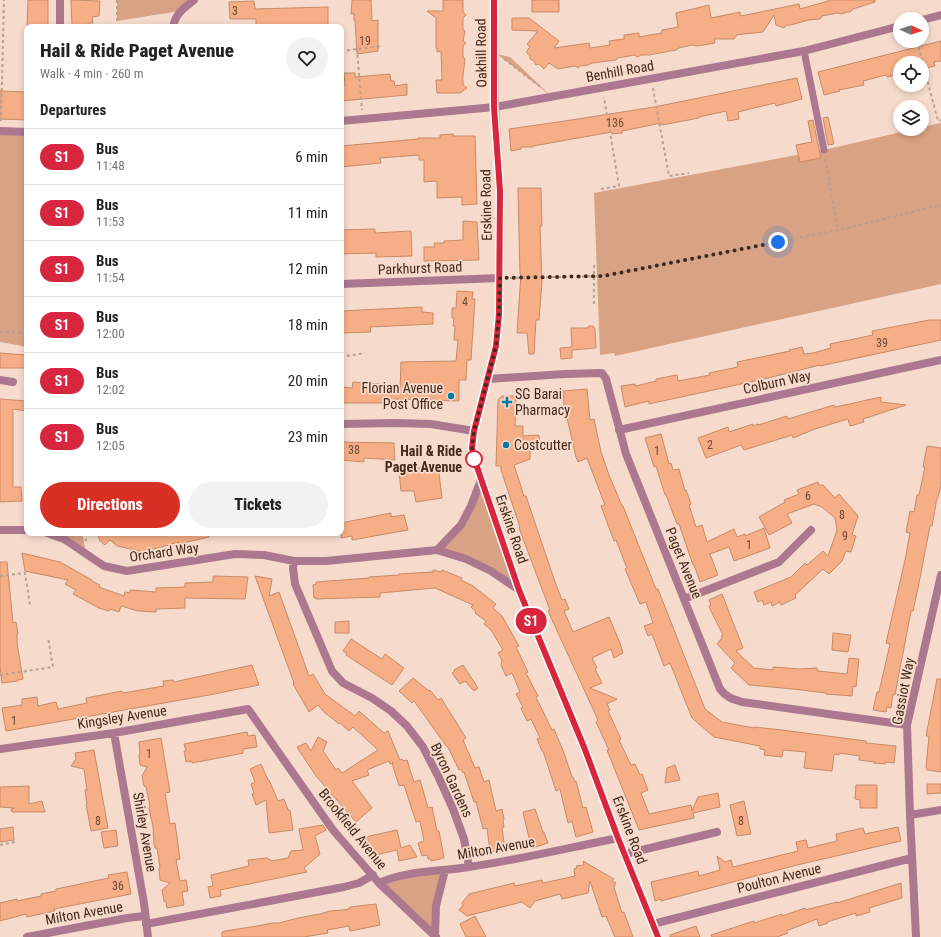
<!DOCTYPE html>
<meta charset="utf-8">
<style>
:root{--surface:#fff;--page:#f2f2f2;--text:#222;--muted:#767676;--line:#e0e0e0;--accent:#d93025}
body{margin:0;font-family:"Roboto Condensed",sans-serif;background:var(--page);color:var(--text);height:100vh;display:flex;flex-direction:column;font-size:15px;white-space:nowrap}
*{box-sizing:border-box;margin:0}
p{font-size:13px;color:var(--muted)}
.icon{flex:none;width:22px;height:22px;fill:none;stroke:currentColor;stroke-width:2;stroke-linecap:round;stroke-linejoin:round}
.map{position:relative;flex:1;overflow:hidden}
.sheet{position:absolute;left:24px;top:24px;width:320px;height:512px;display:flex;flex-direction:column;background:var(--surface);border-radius:8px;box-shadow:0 2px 6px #0003}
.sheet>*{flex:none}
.badge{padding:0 8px;border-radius:13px;font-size:14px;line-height:26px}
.needle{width:26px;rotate:94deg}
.controls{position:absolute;left:893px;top:12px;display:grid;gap:8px}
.controls a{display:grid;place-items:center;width:36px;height:36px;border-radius:50%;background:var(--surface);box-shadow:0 2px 6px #0003;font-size:20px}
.you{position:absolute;width:20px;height:20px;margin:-10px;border:3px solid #fff;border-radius:50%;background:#1a73e8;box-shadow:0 0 0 6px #1a73e833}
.map>.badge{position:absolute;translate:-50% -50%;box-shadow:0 0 0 2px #fff}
h2{padding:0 16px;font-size:15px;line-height:36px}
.round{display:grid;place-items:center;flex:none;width:42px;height:42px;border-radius:21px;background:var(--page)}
.headline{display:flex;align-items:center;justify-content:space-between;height:68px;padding:0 16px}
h1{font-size:19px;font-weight:800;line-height:30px}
.primary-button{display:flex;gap:8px;margin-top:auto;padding:8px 16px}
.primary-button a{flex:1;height:46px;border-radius:24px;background:var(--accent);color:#fff;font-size:16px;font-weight:800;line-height:46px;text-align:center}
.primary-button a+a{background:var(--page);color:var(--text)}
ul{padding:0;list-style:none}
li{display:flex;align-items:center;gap:12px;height:56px;padding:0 16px;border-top:1px solid var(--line)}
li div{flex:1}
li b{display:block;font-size:15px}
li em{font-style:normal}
li .badge{min-width:44px;font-weight:700;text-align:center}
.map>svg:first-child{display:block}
</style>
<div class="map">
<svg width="941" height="937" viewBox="0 0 941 937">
<rect width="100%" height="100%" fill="#f6dbcc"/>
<path fill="#d8a284" d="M117,0H194L180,11L117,21Z
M497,54L510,57L550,95Z
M941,123V284L615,356L614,353L600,355L594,193L824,150L914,129H922V127Z
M0,131L27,132V347L0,342Z
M481,487L514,585L442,549Z
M55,533H82L86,552Z
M443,872L432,930L383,884L393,880Z"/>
<path fill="#f6ae86" stroke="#c88a66" d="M28,0H48V27H27Z
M71,0L100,1L99,16L92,17L93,23H88V27H72Z
M352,0H371L372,21L378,20V51L357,54L355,20H354V14H351Z
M443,0H463V12L466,15L463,18V30L465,31L463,41L466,43L463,46V57L465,59L463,75V85L467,88L460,93H437L436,80H442L441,51L437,52V48H436V18L427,11H443Z
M532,0H559V12H532Z
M828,0H875V2L853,9L850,12H847L842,14L837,13L822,16L820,19L808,20L791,25H787L784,28L776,25L774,15L763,32L744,34L737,35L734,39H714L715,43L698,46L692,45L679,48L676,50L649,55H641L638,57L634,55L618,58L616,60L592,63L588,65L580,66L578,68L575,66L558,69L549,63L544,69L539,64L536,65L534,61L530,59V56L526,52L530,47L527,44L538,31L512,30V18H529L559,41L554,48L589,43L590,48L610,45L609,41L624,39V35L639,33V37L662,33V30L678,27L676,13L709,5L711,18L740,12L741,16L799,4L800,9L828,1Z
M254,1L255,9L328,7V25H314V27H256V19H230L229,2Z
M941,41V61L934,62L935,66L926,68L924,63H900V74L887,77L886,75L863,81L864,85L839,90L840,91L824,95L818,72Z
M344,73H355V77L390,74L391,81H394L395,86L407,84V95L341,101V86H345Z
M797,78L802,99L776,106L775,103L738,112L739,119L728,121L726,111L699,117V118L662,125L661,123L622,131V133L612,134V132L533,146V147H521V149L511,151L509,129L565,121L654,107Z
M0,91L27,92V120L0,119Z
M828,117L834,144L828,145L823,118Z
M813,120L821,158L800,162L796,145L812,142L808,121Z
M453,134V136H475L477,204L462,205V197L437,198V181L424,182V160H419V155L380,158L381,163L341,167V146L418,139V138H440V135Z
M518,188H541L542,226H540L542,282L539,320H536L534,354H529L527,333H517L521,274H520Z
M463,221L477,222L479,260L424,261V247H435L434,243H444V241L463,240Z
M375,229V233L411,231L412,256L376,257V253L341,254V230Z
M457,291L473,292L472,299H475L471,360H467L466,380H459V401L395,399L394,403H341V387L352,388L353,382L381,384V388L400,389L401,362L456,361L458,340H454L455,326H453L454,318H452V308H456Z
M422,307V312L433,313V324L370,327L371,332L341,333V311Z
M929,320H941V340L820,366V365L764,379L649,404V401L625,407L621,386L635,384L636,386L656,381V379L677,375L678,381L710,375L709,373L738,367L737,362L790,351L789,350L802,347L804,354L813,353L831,348L830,344L873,335L872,331Z
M589,326H593L595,329L596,348L572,350V358L561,359L560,348L572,347L571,328H587Z
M0,353L27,355V368H0Z
M587,389L590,420L594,419L601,452L609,475L622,506H623L656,589H658L705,709L722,722L754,728V727L782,730L866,741V743L896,746L894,763L885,762V764L874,763L875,762L859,760L860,756L839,753V755L834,754L832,771L804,768L806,752L783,750L782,757L764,755L765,750L760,749V746L714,737L692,718L670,663L664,666L652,634L648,636L644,626L653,623L646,602L640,604L625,569L627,568L616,540L614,541L601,506L605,505L587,458L578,462L576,457L567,418L565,419L563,391Z
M502,396H516L515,426H523V436L539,435L540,447L530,448V459L514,465L524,496H526L555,582L562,600L565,599L569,609L564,611L573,632L609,617L620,643L623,653L614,658L611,649L592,658L597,668L595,669L602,683L590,688L617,699L607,704L610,710L608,711L621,739L619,740L631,765L635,764L640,775L642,774L648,790L641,793L649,814L691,805L692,811L698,797L718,793L720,807L693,813L694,818L639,830L607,750H609L596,722L598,720L548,611L550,610L519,528L520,527L501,470V466H496L498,400Z
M881,397V402L906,405L863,419L864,422L850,426L848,419L815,429L793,438L792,435L744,450L741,445L706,458L698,438L728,427L729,432L753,424V426L758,424V425L787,416L788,419L834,405L835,407L840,406Z
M0,399L26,401V411L13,409V487H21L22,501L0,502Z
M661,434L669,464L671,463L673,470L679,469L685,491L686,490L691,504L689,505L696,527L702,525L707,542L734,529L737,537L745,534V536L764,528L770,548L734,561L729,547L710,554L718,575L700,582L694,565H693L679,524H677L666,495H665L656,466L654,467L645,438Z
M341,442L394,443L395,460L364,458V462L341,460Z
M927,446L941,448V485L938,498H937L932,526H930L919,583L913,611H911L895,695L893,694L891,708L887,707L886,712L873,710L877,692H879L890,644L886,643L905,560L910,533L906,532L910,511L914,512L917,495H919L925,467H923Z
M438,465L442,498L416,502L414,491H401L399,471Z
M818,482L819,485H823L835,498L839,494L858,516L852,535L856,536L851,552L846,551L842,561L829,574L823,569L795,595L796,598L781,605L780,602L772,606L771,602L764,605L762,600L758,602L754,592L791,577L805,563L807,565L823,551L828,556L837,530L835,518L822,507L814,504L787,514L792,523L769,535L759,517L785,502L784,500L799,494L797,490Z
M391,513V517L404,515L408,530L352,540V536L341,538V523Z
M97,533H209V537L179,544V542L143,552L117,546L110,540L105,545L100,541Z
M22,553L60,562L92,580V581L100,585L99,587L124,596L125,592L130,593V590L156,592V588L185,587V583L213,582V576L248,577L245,599L185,598V608L156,609V612L138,611L121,606L119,612L110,609L109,611L99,608L73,594L76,590L65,584L68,580L25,571Z
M0,562H7L13,623L16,622L18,634H17V643L23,679L18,680V681L2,683L0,667Z
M433,570L441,572L442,570L462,578L461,580L473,586L496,604L493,608L502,616L519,646L516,647L528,672L526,673L538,696L536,697L552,730L554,729L564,753L572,777H573L575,782L576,781L583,808L586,807L593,832L576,837L572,821L568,823L560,789L556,791L543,751H542L537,739L540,738L531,719L527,721L521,708L523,707L516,694L520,692L512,673L506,676L501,665L502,660L498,653L503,650L491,630L484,624L486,621L475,613L476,612L471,607L473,605L435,588L380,593V597L316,599V598H314L313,585L316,584V582L369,578V577L399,575V574L433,572Z
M255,576L272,579L269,596L279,592L309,676L313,674L325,694L355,716L359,711L384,733L388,731L400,760L402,759L403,761L407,760L414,782L420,780L428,808L432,807L437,831H439L444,858L431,861V859H428L427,855L422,856L418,843L424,841L420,821L416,822L404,785L399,786L392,763H394L390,764L389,761L367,770L369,775L352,781L372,808L356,822L316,776L297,747L306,743L311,751L318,737L327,742L323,751L336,770L338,768L342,773L378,750L353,727L349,731L340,723L339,724L324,712L318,705L309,712L293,684L294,683Z
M722,594L743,648L736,651L754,668L773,670V667L799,669L817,668L818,671L847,674L849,658L859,659L856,687L853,686L852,696L826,694V693L793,689L749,685L731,668L735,663L717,644L722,638L721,636L723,635L711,611L709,606L711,605L709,600Z
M349,621V633H335V622Z
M833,633L851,635L848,652L832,650Z
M351,639L382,659L385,654L404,668L392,685L346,655L347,653L343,651Z
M252,665L259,685L209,695L6,731L2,708L22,705V699L37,697L38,706L56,702L58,709L87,703L86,698L122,691L123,693L164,686L163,681L173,680L174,682Z
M463,665L478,688L474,691L465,681L460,684L452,673L455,671L454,670Z
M413,678L429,691L430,690L438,700L441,698L466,738L463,740L475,768L479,767L484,782L489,780L496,811L502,809L504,819L503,821L504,827L502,828L505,850L490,852L487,828L483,829L476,802H474L464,772L463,773L461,769L459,770L448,747H447L414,701L412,703L399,691Z
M937,679H941V772L927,770L926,767L929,736H926Z
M247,732L248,736L255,735L257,747L243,749V753L224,757L192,763V761L186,762L184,751H186L184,744Z
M161,738L170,792L165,793L170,824L175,823L180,859L176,860L180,881L186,880L188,891L182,892L184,905L167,908L166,902L164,901L162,890L170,883L160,880L159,869L160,867L157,848H155L154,844L153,827L149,808L150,806L146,787L144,786L142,776L147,767L140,765L139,755L140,753L139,742Z
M94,750L108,828L91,831L86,804H87L85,790H87L84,769L71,766L76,759L75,753Z
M261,764L268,780H269L278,801L284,799L288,810H290L293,830L269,833L266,800L256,805L252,794L254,793L251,784L255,782L250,769Z
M675,765L680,780L665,783L667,768Z
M927,784H941V793L927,794Z
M856,785H877V808H860V800L855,799Z
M29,786V804L42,801L45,812H12L11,809L15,808L0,807V787Z
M744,801L751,834L737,836L730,805Z
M535,809L543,832H544L548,843L533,848L529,838L523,812Z
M323,825L326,830L315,836L320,854L304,868L307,872L220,890L221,896L210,898L208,887L213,886L211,875L249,866L248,860L267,858L272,861L288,858L291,851L303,850L299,829Z
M13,827L14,840L0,842V829Z
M898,827L901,841L797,865L661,901V899L655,901L651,882L698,871L699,876L720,870L717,856L725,862L731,860L733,867L798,851L796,842L806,840L808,848L837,841L836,834L863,828L865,834Z
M116,830L118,846L104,848L101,832Z
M397,830L401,848L410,845L417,857L399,861L397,850L376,855L375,849L370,853L362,841L369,836Z
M583,861L614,879L612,881L616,883L614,887L622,913L624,912L633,937H615L606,916L602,917L590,881L588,893L562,899L560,894L535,901L530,908L522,902L467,916L459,910L463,905L462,903L469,894L514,883L515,886L542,880L543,883L575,876L574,869L577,868L576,866L584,865Z
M127,872L131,894L54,909L55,911L36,915L27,917L26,914L0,921V903L17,899V901L41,896V894L56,891V889L109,878L108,875Z
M901,883L902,898L869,908L870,912L856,916V913L827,922L828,923L819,926L817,919L786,931L788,933L777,937H712L711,935L754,921V923L782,914V916L805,908V910L837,902V903Z
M376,904L380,925L350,931L349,926L327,930L328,933L304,937H222V932L225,931L257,926L272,923H279L298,918L320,914L330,911L343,910L349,909L350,907Z
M475,916L486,937H466L460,924Z
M696,926L700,937H670V935Z"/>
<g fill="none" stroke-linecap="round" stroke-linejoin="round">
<path stroke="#baa091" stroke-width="2" stroke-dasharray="3 3" stroke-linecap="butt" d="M117,27V0
M917,41L938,121L941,120
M357,49L362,110
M341,51L382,46
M504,59L542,88
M653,88L669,176L689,173
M1,121L4,0
M825,159L838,230
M601,189L619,186L604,97
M594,265V306
M510,278L603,276L838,230L941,205
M0,332L27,333
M341,357L365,353
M84,533L86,541
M0,576L25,573L30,605
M0,675L53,667L48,637
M0,845L15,842"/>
<path stroke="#ac7890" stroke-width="7" d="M804,51L824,150"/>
<path stroke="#ac7890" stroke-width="8" d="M60,27V0
M173,27C175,14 184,8 194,0
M341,284L500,278
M488,379L565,374L602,373L606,379L626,454L720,689C726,697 732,699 742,702L907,725
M0,380L13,382
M341,424L395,423L431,424L474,431
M619,430L941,360
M0,530H27
M47,533L64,539L104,566L127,571L235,554L264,555L294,561H326L437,550L466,559L491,571L519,590
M437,550L461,525L471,506L481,480
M294,561L293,568L295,584L332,671L343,683L372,698L391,711L407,726L423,747L439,778L453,809L464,839L469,867
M684,599L779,562L811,530
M114,733L144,903L148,937
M0,749L114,733L248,709L333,830L379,883L436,937
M910,815L941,810
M625,854L717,832
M379,883C407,870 439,872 469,867C518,860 568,848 618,838
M146,924L344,887L359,883L373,875
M653,924L912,858
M435,936L436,906L445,870
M27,937L127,918L145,916
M916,937L910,815L907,725L941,575"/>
<path stroke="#ac7890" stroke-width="8" d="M494,0L495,107L500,191L499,314L496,346L474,431L472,448L476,464L519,590L584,747L618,838L658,937
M922,20L941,15
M341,121L495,107L804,51L900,26
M0,131L27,132"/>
</g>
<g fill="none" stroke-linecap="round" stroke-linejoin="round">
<defs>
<path id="line" d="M494,0V107L500,191L499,314L496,346L474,431L472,448L476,464L519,590L584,747L618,838L658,937"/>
</defs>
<use href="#line" stroke="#fff" stroke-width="9"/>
<use href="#line" stroke="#d7263d" stroke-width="6"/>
<path stroke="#42291a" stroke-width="4" stroke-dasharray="0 7.2" d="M474,459L476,464L472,448L474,431L496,346L499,314L500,278L603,276L778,242"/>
</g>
<g fill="#047aa2" stroke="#f6dbcc" stroke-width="1.5">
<circle cx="451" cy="396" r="4"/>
<path d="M505 396h4v4h4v4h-4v4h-4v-4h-4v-4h4z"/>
<circle cx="506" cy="445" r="4"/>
</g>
<circle fill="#fff" stroke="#d7263d" stroke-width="2" cx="474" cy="459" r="8"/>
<g text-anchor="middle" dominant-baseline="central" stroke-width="3.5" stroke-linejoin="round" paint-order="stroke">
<g font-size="12" fill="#6f4a35">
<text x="235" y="11">3</text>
<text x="365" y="41">19</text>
<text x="615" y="123">136</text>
<text x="465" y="302">4</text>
<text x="882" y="343">39</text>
<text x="710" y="445">2</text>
<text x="354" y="450">38</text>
<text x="657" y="451">1</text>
<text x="808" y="496">6</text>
<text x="842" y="515">8</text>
<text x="845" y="536">9</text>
<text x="749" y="545">1</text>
<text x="14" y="721">1</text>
<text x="149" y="754">1</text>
<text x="98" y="821">8</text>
<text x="741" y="821">8</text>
<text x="118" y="886">36</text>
</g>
<g font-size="14" fill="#42291a" stroke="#f6dbcc">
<text transform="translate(481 53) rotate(-91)">Oakhill Road</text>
<text transform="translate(620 71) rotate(-10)">Benhill Road</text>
<text transform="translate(486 205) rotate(-91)">Erskine Road</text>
<text transform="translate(420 268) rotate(-2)">Parkhurst Road</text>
<text transform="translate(777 382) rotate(-12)">Colburn Way</text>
<text transform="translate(512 529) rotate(71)">Erskine Road</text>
<text transform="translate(164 552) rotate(-8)">Orchard Way</text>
<text transform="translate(684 563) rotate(68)">Paget Avenue</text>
<text transform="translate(903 691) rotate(-79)">Gassiot Way</text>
<text transform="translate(122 717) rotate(-9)">Kingsley Avenue</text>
<text transform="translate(452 780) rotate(65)">Byron Gardens</text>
<text transform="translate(353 829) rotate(51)">Brookfield Avenue</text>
<text transform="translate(630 830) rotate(69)">Erskine Road</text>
<text transform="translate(145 832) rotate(80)">Shirley Avenue</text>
<text transform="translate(496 848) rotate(-10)">Milton Avenue</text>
<text transform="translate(779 878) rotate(-14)">Poulton Avenue</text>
<text transform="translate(84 913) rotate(-10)">Milton Avenue</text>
</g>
<g font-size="14" fill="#42291a" stroke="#f6dbcc" text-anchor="start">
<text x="443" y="388" text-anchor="end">Florian Avenue<tspan x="443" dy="16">Post Office</tspan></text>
<text x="515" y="394">SG Barai<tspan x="515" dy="16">Pharmacy</tspan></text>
<text x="514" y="445">Costcutter</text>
</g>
<g font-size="14" font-weight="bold" fill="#42291a" stroke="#f6dbcc" text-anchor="end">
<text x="462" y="451">Hail &amp; Ride<tspan x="462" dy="16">Paget Avenue</tspan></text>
</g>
</g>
</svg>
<div class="controls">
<a><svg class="needle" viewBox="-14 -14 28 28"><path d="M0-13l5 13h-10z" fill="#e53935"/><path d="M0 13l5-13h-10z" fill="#767676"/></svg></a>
<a><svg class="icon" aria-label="locate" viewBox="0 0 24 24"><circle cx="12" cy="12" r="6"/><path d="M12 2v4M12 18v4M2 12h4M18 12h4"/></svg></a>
<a><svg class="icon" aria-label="layers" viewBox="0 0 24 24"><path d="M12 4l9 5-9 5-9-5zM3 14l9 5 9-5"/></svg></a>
</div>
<div class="you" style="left:778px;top:242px"></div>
<b class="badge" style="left:531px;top:621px;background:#d7263d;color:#fff">S1</b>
<section class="sheet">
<div class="headline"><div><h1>Hail &amp; Ride Paget Avenue</h1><p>Walk · 4 min · 260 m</p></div><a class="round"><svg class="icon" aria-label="heart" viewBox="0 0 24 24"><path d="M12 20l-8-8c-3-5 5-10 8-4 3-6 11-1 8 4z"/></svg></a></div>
<h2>Departures</h2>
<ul>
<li><span class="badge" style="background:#d7263d;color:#fff">S1</span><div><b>Bus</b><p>11:48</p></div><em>6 min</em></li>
<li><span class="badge" style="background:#d7263d;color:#fff">S1</span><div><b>Bus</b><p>11:53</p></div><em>11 min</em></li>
<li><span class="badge" style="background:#d7263d;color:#fff">S1</span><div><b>Bus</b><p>11:54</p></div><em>12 min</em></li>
<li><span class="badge" style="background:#d7263d;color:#fff">S1</span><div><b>Bus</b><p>12:00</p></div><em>18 min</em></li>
<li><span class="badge" style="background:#d7263d;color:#fff">S1</span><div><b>Bus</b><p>12:02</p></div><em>20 min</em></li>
<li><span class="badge" style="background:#d7263d;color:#fff">S1</span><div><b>Bus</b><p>12:05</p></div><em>23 min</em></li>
</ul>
<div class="primary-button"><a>Directions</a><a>Tickets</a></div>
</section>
</div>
